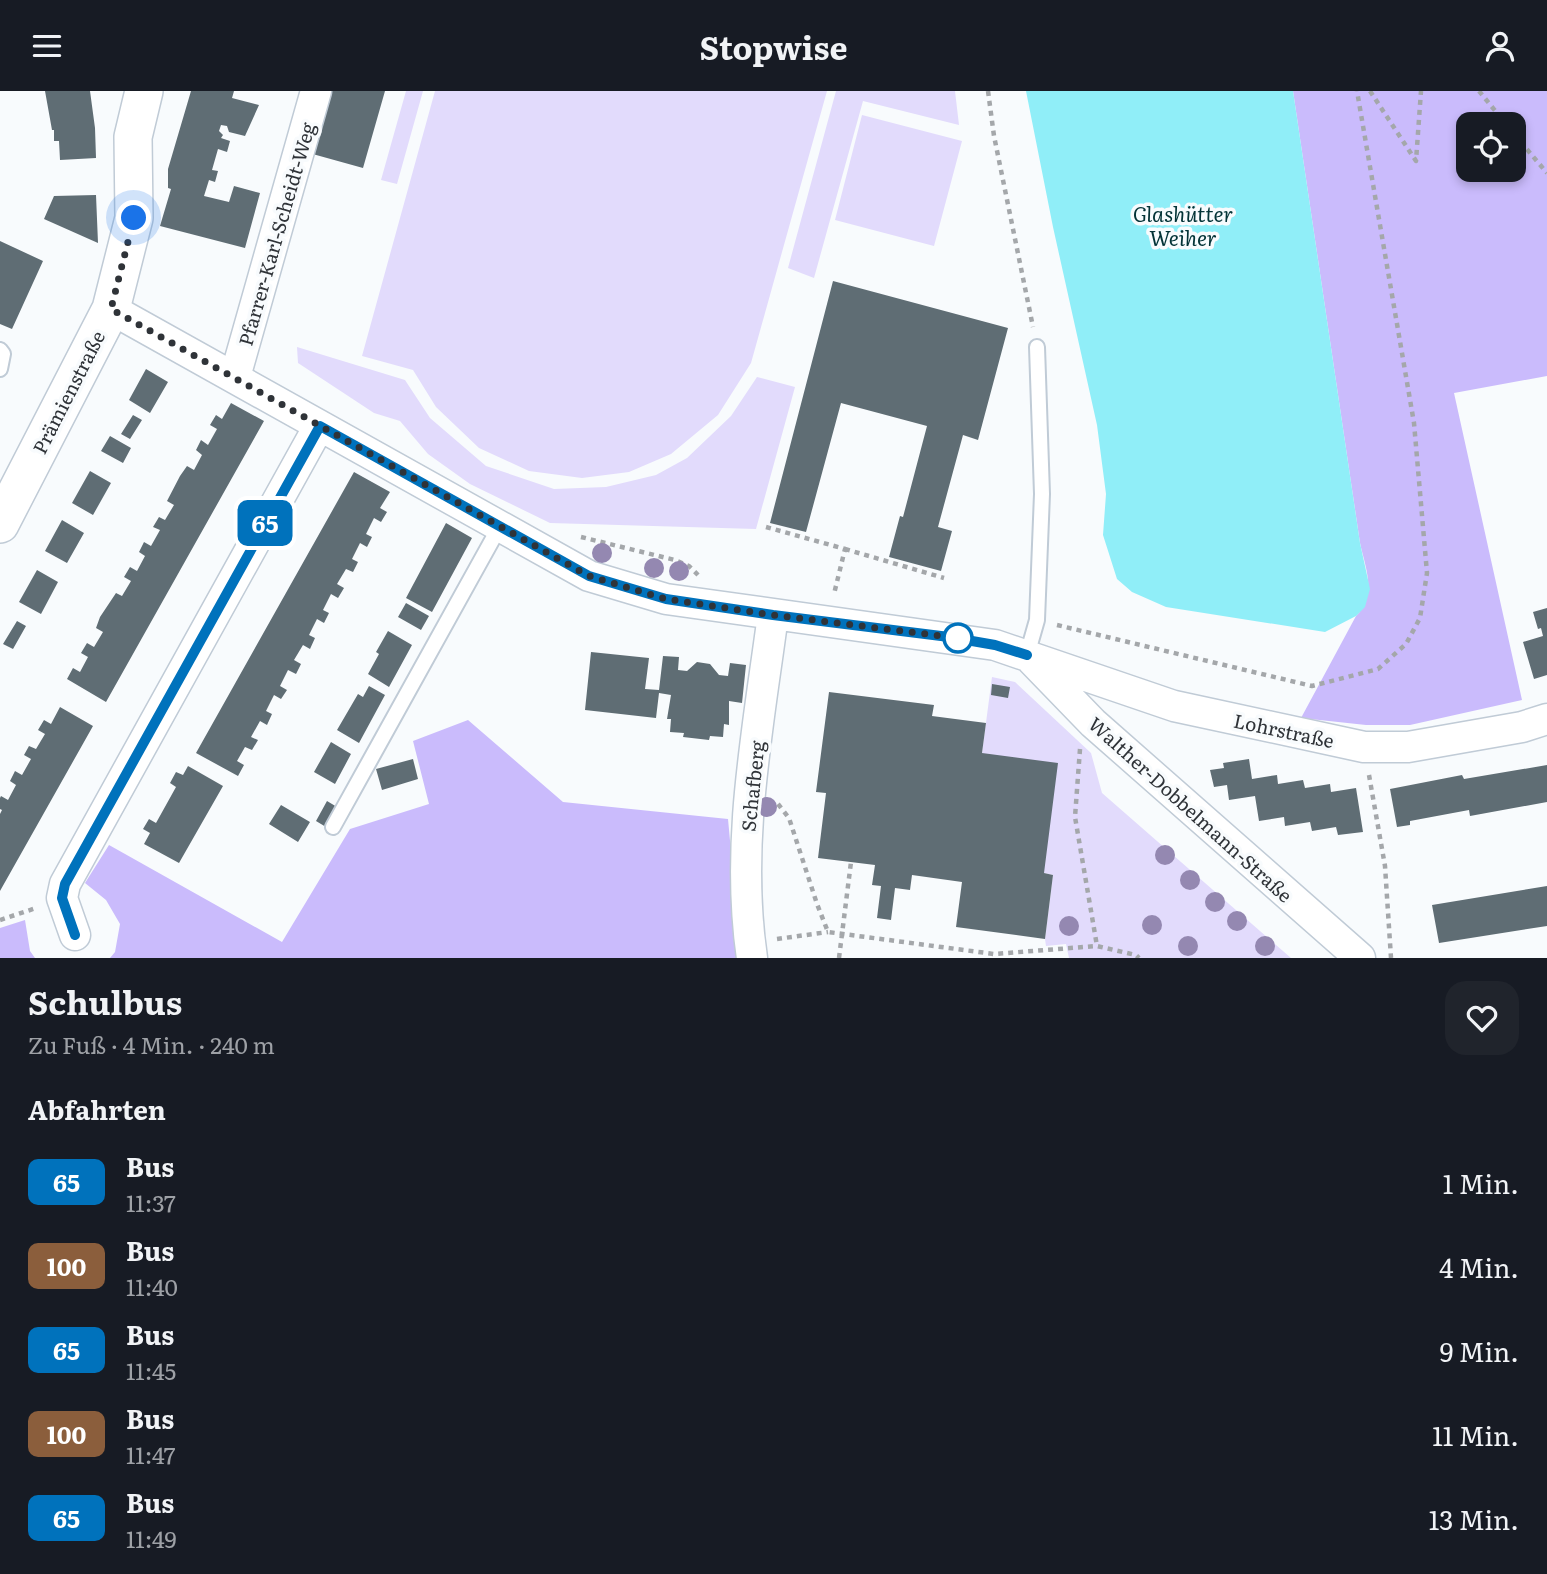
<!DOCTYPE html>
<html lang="de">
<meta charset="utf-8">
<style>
:root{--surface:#171b24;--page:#20242c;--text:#f1f3f6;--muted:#9ea1a6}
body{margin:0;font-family:Literata,serif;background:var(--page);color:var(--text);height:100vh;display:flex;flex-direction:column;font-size:26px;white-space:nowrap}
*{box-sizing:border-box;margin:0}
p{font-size:23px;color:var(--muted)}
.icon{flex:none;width:38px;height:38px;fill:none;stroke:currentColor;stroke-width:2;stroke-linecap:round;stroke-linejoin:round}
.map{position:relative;height:867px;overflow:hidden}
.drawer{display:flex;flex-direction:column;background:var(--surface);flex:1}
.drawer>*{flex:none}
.badge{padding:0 14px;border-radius:10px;font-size:24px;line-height:46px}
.tools{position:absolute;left:1456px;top:21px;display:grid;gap:14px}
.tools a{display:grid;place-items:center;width:70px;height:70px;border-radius:14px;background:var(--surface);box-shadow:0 4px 10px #0003;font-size:35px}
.you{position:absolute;width:35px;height:35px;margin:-18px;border:5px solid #fff;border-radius:50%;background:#1a73e8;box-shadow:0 0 0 10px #1a73e833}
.map>.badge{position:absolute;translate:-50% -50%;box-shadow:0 0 0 4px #fff}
h2{padding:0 28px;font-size:26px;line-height:63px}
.round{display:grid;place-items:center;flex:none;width:74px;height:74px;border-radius:21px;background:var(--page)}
.headline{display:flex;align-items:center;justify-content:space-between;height:119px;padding:0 28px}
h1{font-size:33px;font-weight:700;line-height:52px}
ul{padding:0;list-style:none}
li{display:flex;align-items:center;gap:21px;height:84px;padding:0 28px}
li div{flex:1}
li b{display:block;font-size:26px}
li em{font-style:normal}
li .badge{min-width:77px;font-weight:700;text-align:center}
header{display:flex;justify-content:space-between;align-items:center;height:91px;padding:0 28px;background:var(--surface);font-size:32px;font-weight:700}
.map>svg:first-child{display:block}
</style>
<header><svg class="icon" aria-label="menu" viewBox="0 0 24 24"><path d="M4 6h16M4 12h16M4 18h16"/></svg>Stopwise<svg class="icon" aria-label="person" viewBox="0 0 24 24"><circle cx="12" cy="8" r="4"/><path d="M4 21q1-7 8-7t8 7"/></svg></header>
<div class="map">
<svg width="1547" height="867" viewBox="0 0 1547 867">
<rect width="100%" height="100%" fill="#f8fbfd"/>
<path fill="#e2dbfc" d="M406,0H423L397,93L381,89Z
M435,0H827L751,272L718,324L671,363L629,381L582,387L529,380L479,357L436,316L413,279L362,265Z
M836,0H955L959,34L863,10L814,187L788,177Z
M862,24L962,50L934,155L835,129Z
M297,256L405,289L430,327L486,375L554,398L606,396L656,384L687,367L731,325L757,286L795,296L756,438L550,432L470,393L428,363L400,330L374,322L298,272Z
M992,586L1015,591L1091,662L1102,702L1291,867H1069L1066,853L1046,855L1045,848L1053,784L1044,782L982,662Z"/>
<path fill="#cabbfc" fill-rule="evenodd" d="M1293,0H1547V285L1454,302L1522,609L1410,634H1366L1301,627L1356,525C1377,503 1366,479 1360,452ZM1468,33H1514V79H1468Z
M468,629L563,711L728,728L741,867H110L115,861L120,833L106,809L85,792L109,754L282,851L350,738L429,713L413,650Z
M25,829L30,860L35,867H0V837Z"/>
<path fill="#90eef8" d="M1026,0H1293L1360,452L1370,498L1365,516L1356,525L1325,541L1166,516L1132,501L1117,488L1103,444L1106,403L1097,334L1053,136Z"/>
<path fill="#5f6d74" d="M45,0H90L95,37L96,67L60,69L59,50H54V39H52Z
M191,0H234L232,7L259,14L245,45L229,41L227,35L221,34L219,40L223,44L221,47L230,50L227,61L218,58L212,79L218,80L215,91L209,89L204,105L229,111L234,95L260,102L245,157L160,135L171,98L168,97V78Z
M327,0H385L363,77L309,62Z
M96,104L98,152L44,128L54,105Z
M0,150L43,170L12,238L0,233Z
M833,190L1008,237L978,349L963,344L938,436L952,440L941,480L889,466L900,425L903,426L927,335L841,312L806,441L770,432Z
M146,278L168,291L150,322L129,309Z
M231,312L264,330L106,611L67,588L73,577L80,581L88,566L81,562L87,552L94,556L103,541L96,537L100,526L116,502L122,505L131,490L124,486L130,476L137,480L145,465L139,461L144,451L151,455L160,439L153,436L159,426L165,429L174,414L167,410L180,385L187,375L194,379L202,364L196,359L201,349L208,354L217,338L210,334L216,324L222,328Z
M133,324L142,329L130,348L121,343Z
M110,345L131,357L123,372L101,360Z
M90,380L111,392L93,424L72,412Z
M354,381L390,401L380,417L387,421L381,431L374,427L366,443L372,446L367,456L360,452L352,468L358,471L353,481L346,478L337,493L344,497L338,507L331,503L323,519L329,522L324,532L317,528L309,544L315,547L310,558L303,554L294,569L301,573L296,583L288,579L280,595L287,599L281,608L274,604L266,620L272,623L267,634L260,630L251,646L258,649L252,659L245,656L237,670L244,674L238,685L196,662Z
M62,429L84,442L67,472L45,460Z
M446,432L472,447L432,521L406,507Z
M37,479L58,491L41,523L19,511Z
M406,512L429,525L421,539L398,526Z
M1547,517V584L1534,588L1523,551L1543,545L1541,537L1538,538L1533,521Z
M17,530L26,535L13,558L3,553Z
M388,540L412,554L389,596L368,583L379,563L376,561Z
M591,561L649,567L645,598L659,599L663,565L679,566L678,579L687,580L697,571L710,573L719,584L728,585L730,572L746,574L742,612L729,610V634L724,633L723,646L710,645L709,649L683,646L684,642L670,641L671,628H667L671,604L659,602L656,627L585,619Z
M992,593L1010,596L1008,607L991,604Z
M369,595L385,604L359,652L337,639L358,603L363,606Z
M829,601L934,614L932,625L986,632L982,662L1058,672L1044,782L1053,784L1045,848L956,836L962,791L912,784L910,799L895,797L891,829L877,827L881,795L872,794L875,774L818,767L826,702L816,701Z
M60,616L93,635L0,800V723L2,719L0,718V707L1,705L8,709L16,694L10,690L15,680L22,684L31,668L24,664L29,655L36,658L45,643L38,639L44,629L51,633Z
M331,651L351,663L335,693L314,681Z
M413,668L418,688L382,699L376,678Z
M1249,668L1252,688L1277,684L1278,693L1303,689L1305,697L1330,693L1331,701L1356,697L1363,741L1338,744L1336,736L1312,740L1310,731L1285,735L1284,726L1259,730L1255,705L1229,709L1227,694L1214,696L1210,679L1224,677L1223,672Z
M1547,674V711L1470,725L1469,719L1410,730V734L1397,736L1390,698L1462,684L1464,688Z
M188,675L223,695L179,772L144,753L150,742L143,738L149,728L156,732L176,696L170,692L176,681L183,684Z
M327,710L337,716L326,736L316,730Z
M281,714L310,731L298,751L269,733Z
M1547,795V835L1439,852L1432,814Z"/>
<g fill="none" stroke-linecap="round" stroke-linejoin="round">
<defs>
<path id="service" d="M0,259L3,263L0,278
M1027,564L1037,529L1042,403L1037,256
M333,736L500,435"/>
<path id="minor" d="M111,218L589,485L666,508L995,554L1174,615L1364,656H1408L1522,636L1547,628
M235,286L316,0
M1032,569L1093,632L1360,867
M75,844L62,807L65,793L319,335
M752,867C735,753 758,638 773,524"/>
<path id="tertiary" d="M0,433L111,218L134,127L133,46L144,0"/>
</defs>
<use href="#service" stroke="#c0cbd6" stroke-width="18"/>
<use href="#minor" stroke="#c0cbd6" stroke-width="33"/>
<use href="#tertiary" stroke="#c0cbd6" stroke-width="40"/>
<path stroke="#a4a7aa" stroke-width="4.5" stroke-dasharray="5 5" stroke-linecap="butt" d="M988,0L994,45L1033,236
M1370,0L1416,70L1421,0
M1479,0L1506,33
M1514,43L1547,82
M766,436L845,458L834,503
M581,446L675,469L689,475L698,484
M845,458L944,487
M1057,534L1312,595L1378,578L1406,553L1420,527L1427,482L1414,332L1357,0
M1080,658L1075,726L1097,855
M1369,684L1385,775L1391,867
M778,713L789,727L817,813L828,841L994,863L1097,855L1136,864L1139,867
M0,829L36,817
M777,848L828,841
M839,867L851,771"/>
<use href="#service" stroke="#fff" stroke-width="14"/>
<use href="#minor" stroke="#fff" stroke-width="30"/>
<use href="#tertiary" stroke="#fff" stroke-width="37"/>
</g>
<g fill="#9488b1">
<circle cx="602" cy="462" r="10"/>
<circle cx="654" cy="477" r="10"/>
<circle cx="679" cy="480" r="10"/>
<circle cx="767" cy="716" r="10"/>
<circle cx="1165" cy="764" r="10"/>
<circle cx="1190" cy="789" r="10"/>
<circle cx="1215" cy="811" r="10"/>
<circle cx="1237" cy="830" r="10"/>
<circle cx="1152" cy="834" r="10"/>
<circle cx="1069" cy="835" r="10"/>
<circle cx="1188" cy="855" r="10"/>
<circle cx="1265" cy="855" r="10"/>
</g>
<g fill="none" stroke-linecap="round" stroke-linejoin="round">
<defs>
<path id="line" d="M75,844L62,807L65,793L320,335L589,485L666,508L773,524L949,546L995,554L1027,564"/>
</defs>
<use href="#line" stroke="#fff" stroke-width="16"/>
<use href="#line" stroke="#0072bc" stroke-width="10"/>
<path stroke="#2f3338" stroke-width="7" stroke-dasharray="0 12.6" d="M134,127L111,218L589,485L666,508L773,524L958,547"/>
</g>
<circle fill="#fff" stroke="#0072bc" stroke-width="3.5" cx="958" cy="547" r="14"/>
<g text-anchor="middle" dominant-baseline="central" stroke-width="7" stroke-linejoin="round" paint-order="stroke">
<g font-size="19" fill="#2f3338" stroke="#f8fbfd">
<text transform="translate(276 143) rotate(-74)">Pfarrer-Karl-Scheidt-Weg</text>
<text transform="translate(68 301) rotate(-63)">Prämienstraße</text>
<text transform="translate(1284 639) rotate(12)">Lohrstraße</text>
<text transform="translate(752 695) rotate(-84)">Schafberg</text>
<text transform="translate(1191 718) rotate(42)">Walther-Dobbelmann-Straße</text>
</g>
<g font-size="21" font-style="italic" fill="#033337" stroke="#f8fbfd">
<text x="1183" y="121">Glashütter<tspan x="1183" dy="24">Weiher</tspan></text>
</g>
</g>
</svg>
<div class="tools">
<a><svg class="icon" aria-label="locate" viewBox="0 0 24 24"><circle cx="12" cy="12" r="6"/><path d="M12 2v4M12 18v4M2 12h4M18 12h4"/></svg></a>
</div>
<div class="you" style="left:134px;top:127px"></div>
<b class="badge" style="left:265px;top:432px;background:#0072bc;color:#fff">65</b>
</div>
<section class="drawer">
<div class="headline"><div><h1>Schulbus</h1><p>Zu Fuß · 4 Min. · 240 m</p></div><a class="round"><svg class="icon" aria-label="heart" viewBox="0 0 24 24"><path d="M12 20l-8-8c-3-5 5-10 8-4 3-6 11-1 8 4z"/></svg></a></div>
<h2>Abfahrten</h2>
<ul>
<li><span class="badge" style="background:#0072bc;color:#fff">65</span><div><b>Bus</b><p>11:37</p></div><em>1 Min.</em></li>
<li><span class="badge" style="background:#8b5e3c;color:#fff">100</span><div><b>Bus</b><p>11:40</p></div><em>4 Min.</em></li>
<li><span class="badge" style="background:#0072bc;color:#fff">65</span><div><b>Bus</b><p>11:45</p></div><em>9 Min.</em></li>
<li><span class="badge" style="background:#8b5e3c;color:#fff">100</span><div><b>Bus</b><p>11:47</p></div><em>11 Min.</em></li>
<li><span class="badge" style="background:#0072bc;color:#fff">65</span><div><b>Bus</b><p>11:49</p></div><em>13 Min.</em></li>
</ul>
</section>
